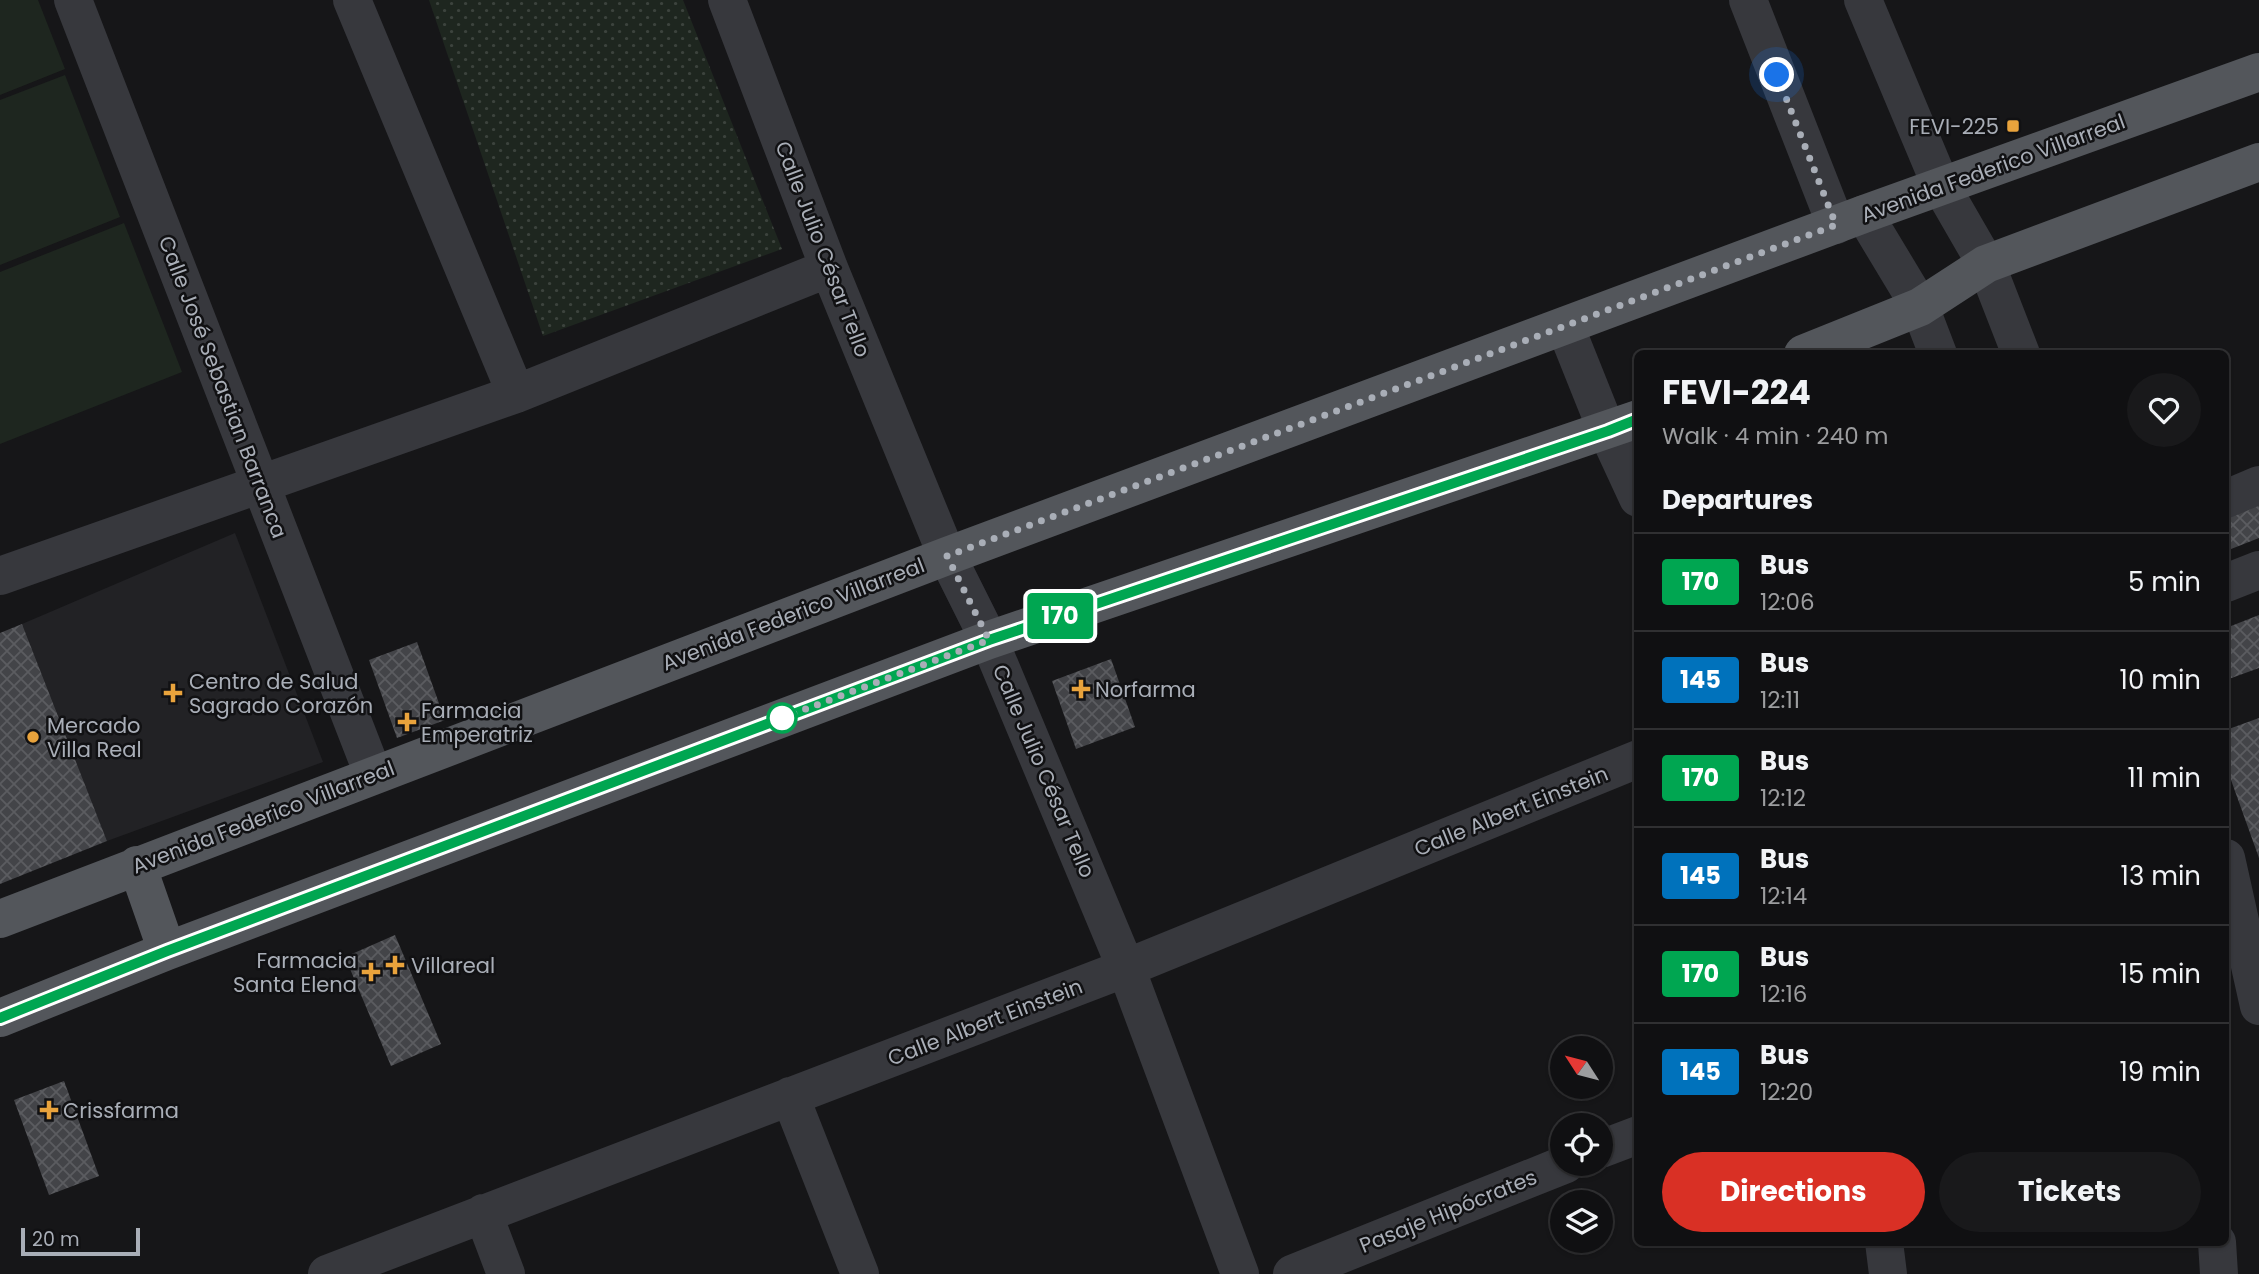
<!DOCTYPE html>
<meta charset="utf-8">
<style>
:root{--surface:#101012;--page:#19191b;--text:#f1f3f6;--muted:#9c9d9f;--line:#303032;--accent:#d93025}
body{margin:0;font-family:Poppins,sans-serif;background:var(--page);color:var(--text);height:100vh;display:flex;flex-direction:column;font-size:26px;white-space:nowrap}
*{box-sizing:border-box;margin:0}
p{font-size:23px;color:var(--muted)}
.icon{flex:none;width:38px;height:38px;fill:none;stroke:currentColor;stroke-width:2;stroke-linecap:round;stroke-linejoin:round}
.map{position:relative;flex:1;overflow:hidden}
.drawer{position:absolute;left:1634px;top:350px;width:595px;height:896px;display:flex;flex-direction:column;background:var(--surface);border-radius:10px;box-shadow:0 2px 5px #0004,0 0 0 2px var(--line)}
.drawer>*{flex:none}
.badge{padding:0 14px;border-radius:5px;font-size:24px;line-height:46px}
.needle{width:46px;rotate:306deg}
.tools{position:absolute;left:1550px;top:1036px;display:grid;gap:14px}
.tools a{display:grid;place-items:center;width:63px;height:63px;border-radius:50%;background:var(--surface);box-shadow:0 2px 5px #0004,0 0 0 2px var(--line);font-size:35px}
.scale{position:absolute;left:21px;bottom:18px;width:119px;box-sizing:border-box;padding-left:7px;border:4px solid #a9aeb7;border-top:0;font-size:19px;line-height:24px;white-space:nowrap;color:#a9aeb7;-webkit-text-stroke:5px #111113;paint-order:stroke}
.you{position:absolute;width:35px;height:35px;margin:-18px;border:5px solid #fff;border-radius:50%;background:#1a73e8;box-shadow:0 0 0 10px #1a73e833}
.map>.badge{position:absolute;translate:-50% -50%;box-shadow:0 0 0 4px #fff}
h2{padding:0 28px;font-size:26px;line-height:63px}
.round{display:grid;place-items:center;flex:none;width:74px;height:74px;border-radius:37px;background:var(--page)}
.headline{display:flex;align-items:center;justify-content:space-between;height:119px;padding:0 28px}
h1{font-size:33px;font-weight:700;line-height:52px}
.cta{display:flex;gap:14px;margin-top:auto;padding:14px 28px}
.cta a{flex:1;height:80px;border-radius:42px;background:var(--accent);color:#fff;font-size:28px;font-weight:700;line-height:80px;text-align:center}
.cta a+a{background:var(--page);color:var(--text)}
ul{padding:0;list-style:none}
li{display:flex;align-items:center;gap:21px;height:98px;padding:0 28px;border-top:2px solid var(--line)}
li div{flex:1}
li b{display:block;font-size:26px}
li em{font-style:normal}
li .badge{min-width:77px;font-weight:700;text-align:center}
.map>svg:first-child{display:block}
</style>
<div class="map">
<svg width="2259" height="1274" viewBox="0 0 2259 1274">
<defs>
<pattern id="park-dots" width="8" height="8" patternUnits="userSpaceOnUse" patternTransform="scale(1.75)"><rect width="8" height="8" fill="#1e261f"/><path d="M2 2h.1M6 6h.1" fill="none" stroke="#3c433d" stroke-width="1.8" stroke-linecap="round"/></pattern>
<pattern id="building-cross-hatch" width="8" height="8" patternUnits="userSpaceOnUse" patternTransform="scale(1.75)"><rect width="8" height="8" fill="#434448"/><path d="M0 0l8 8M0 8l8-8" fill="none" stroke="#5b5c60"/></pattern>
</defs>
<rect width="100%" height="100%" fill="#161618"/>
<path fill="#222225" d="M235,533L323,762L107,841L22,624Z"/>
<path fill="#1e261f" d="M0,0H38L65,69L0,95Z
M65,75L120,217L0,265V100Z
M124,223L182,372L0,444V272Z"/>
<path fill="url(#park-dots)" d="M429,0H683L782,249L543,336Z"/>
<path fill="url(#building-cross-hatch)" d="M2259,476V538L2226,551V489Z
M2259,615V668L2226,680V628Z
M22,624L107,841L0,884V633Z
M417,642L445,720L397,738L369,660Z
M1111,659L1135,727L1076,749L1052,681Z
M2259,718V858L2226,766V730Z
M395,935L441,1044L391,1066L345,957Z
M64,1081L99,1176L49,1195L14,1100Z"/>
<g fill="none" stroke-linecap="round" stroke-linejoin="round">
<path stroke="#37383d" stroke-width="38" d="M73,0L373,774
M352,0L516,394
M727,0L829,268L947,556L989,640L1126,968L1240,1274
M1748,0L1836,225
M1863,0L1941,186L1986,264L2021,354
M1864,214L1920,307L1938,354
M1565,326L1607,431L1638,498
M2226,499L2259,485
M0,576L516,394L829,268
M2226,583L2259,570
M2226,858L2259,1006
M790,1096L860,1274
M1601,1149L1638,1135
M483,1213L506,1274
M1884,1242L1888,1274
M2217,1242L2219,1274
M327,1274L1126,968L1638,759
M1292,1274L1566,1164"/>
<path stroke="#53565b" stroke-width="38" d="M1803,354L1920,307L1986,264L2259,162
M137,865L167,951
M0,919L947,556L1864,214L2259,72
M0,1018L167,951L989,640L1638,419"/>
</g>
<g fill="none" stroke-linecap="round" stroke-linejoin="round">
<defs>
<path id="line" d="M0,1018L167,951L989,640L1608,431L1638,419"/>
</defs>
<use href="#line" stroke="#fff" stroke-width="16"/>
<use href="#line" stroke="#00a651" stroke-width="10"/>
<path stroke="#a9aeb7" stroke-width="7" stroke-dasharray="0 12.6" d="M782,718L989,640L947,556L1836,225L1777,75"/>
</g>
<g fill="#e9a33c" stroke="#111113" stroke-width="2.5">
<rect x="2006" y="119" width="14" height="14" rx="3.5"/>
<path d="M1077.5 678.5h7v7h7v7h-7v7h-7v-7h-7v-7h7z"/>
<path d="M169.5 682.5h7v7h7v7h-7v7h-7v-7h-7v-7h7z"/>
<path d="M403.5 711.5h7v7h7v7h-7v7h-7v-7h-7v-7h7z"/>
<circle cx="33" cy="737" r="7"/>
<path d="M391.5 954.5h7v7h7v7h-7v7h-7v-7h-7v-7h7z"/>
<path d="M367.5 961.5h7v7h7v7h-7v7h-7v-7h-7v-7h7z"/>
<path d="M45.5 1099.5h7v7h7v7h-7v7h-7v-7h-7v-7h7z"/>
</g>
<circle fill="#fff" stroke="#00a651" stroke-width="3.5" cx="782" cy="718" r="14"/>
<g text-anchor="middle" dominant-baseline="central" stroke-width="5" stroke-linejoin="round" paint-order="stroke">
<g font-size="21" fill="#a9aeb7" stroke="#111113" text-anchor="start">
<text x="1999" y="126" text-anchor="end">FEVI-225</text>
<text x="189" y="681">Centro de Salud<tspan x="189" dy="24">Sagrado Corazón</tspan></text>
<text x="1095" y="689">Norfarma</text>
<text x="421" y="710">Farmacia<tspan x="421" dy="24">Emperatriz</tspan></text>
<text x="47" y="725">Mercado<tspan x="47" dy="24">Villa Real</tspan></text>
<text x="357" y="960" text-anchor="end">Farmacia<tspan x="357" dy="24">Santa Elena</tspan></text>
<text x="411" y="965">Villareal</text>
<text x="63" y="1110">Crissfarma</text>
</g>
<g font-size="21" fill="#a9aeb7" stroke="#111113">
<text transform="translate(1993 168) rotate(-20)">Avenida Federico Villarreal</text>
<text transform="translate(823 249) rotate(69)">Calle Julio César Tello</text>
<text transform="translate(223 387) rotate(69)">Calle José Sebastian Barranca</text>
<text transform="translate(793 614) rotate(-21)">Avenida Federico Villarreal</text>
<text transform="translate(1044 771) rotate(67)">Calle Julio César Tello</text>
<text transform="translate(1511 811) rotate(-22)">Calle Albert Einstein</text>
<text transform="translate(263 817) rotate(-21)">Avenida Federico Villarreal</text>
<text transform="translate(985 1022) rotate(-21)">Calle Albert Einstein</text>
<text transform="translate(1448 1211) rotate(-22)">Pasaje Hipócrates</text>
</g>
</g>
</svg>
<div class="tools">
<a><svg class="needle" viewBox="-14 -14 28 28"><path d="M0-13l5 13h-10z" fill="#e53935"/><path d="M0 13l5-13h-10z" fill="#9c9d9f"/></svg></a>
<a><svg class="icon" aria-label="locate" viewBox="0 0 24 24"><circle cx="12" cy="12" r="6"/><path d="M12 2v4M12 18v4M2 12h4M18 12h4"/></svg></a>
<a><svg class="icon" aria-label="layers" viewBox="0 0 24 24"><path d="M12 4l9 5-9 5-9-5zM3 14l9 5 9-5"/></svg></a>
</div>
<div class="scale">20 m</div>
<div class="you" style="left:1777px;top:75px"></div>
<b class="badge" style="left:1060px;top:616px;background:#00a651;color:#fff">170</b>
<section class="drawer">
<div class="headline"><div><h1>FEVI-224</h1><p>Walk · 4 min · 240 m</p></div><a class="round"><svg class="icon" aria-label="heart" viewBox="0 0 24 24"><path d="M12 20l-8-8c-3-5 5-10 8-4 3-6 11-1 8 4z"/></svg></a></div>
<h2>Departures</h2>
<ul>
<li><span class="badge" style="background:#00a651;color:#fff">170</span><div><b>Bus</b><p>12:06</p></div><em>5 min</em></li>
<li><span class="badge" style="background:#0072bc;color:#fff">145</span><div><b>Bus</b><p>12:11</p></div><em>10 min</em></li>
<li><span class="badge" style="background:#00a651;color:#fff">170</span><div><b>Bus</b><p>12:12</p></div><em>11 min</em></li>
<li><span class="badge" style="background:#0072bc;color:#fff">145</span><div><b>Bus</b><p>12:14</p></div><em>13 min</em></li>
<li><span class="badge" style="background:#00a651;color:#fff">170</span><div><b>Bus</b><p>12:16</p></div><em>15 min</em></li>
<li><span class="badge" style="background:#0072bc;color:#fff">145</span><div><b>Bus</b><p>12:20</p></div><em>19 min</em></li>
</ul>
<div class="cta"><a>Directions</a><a>Tickets</a></div>
</section>
</div>
